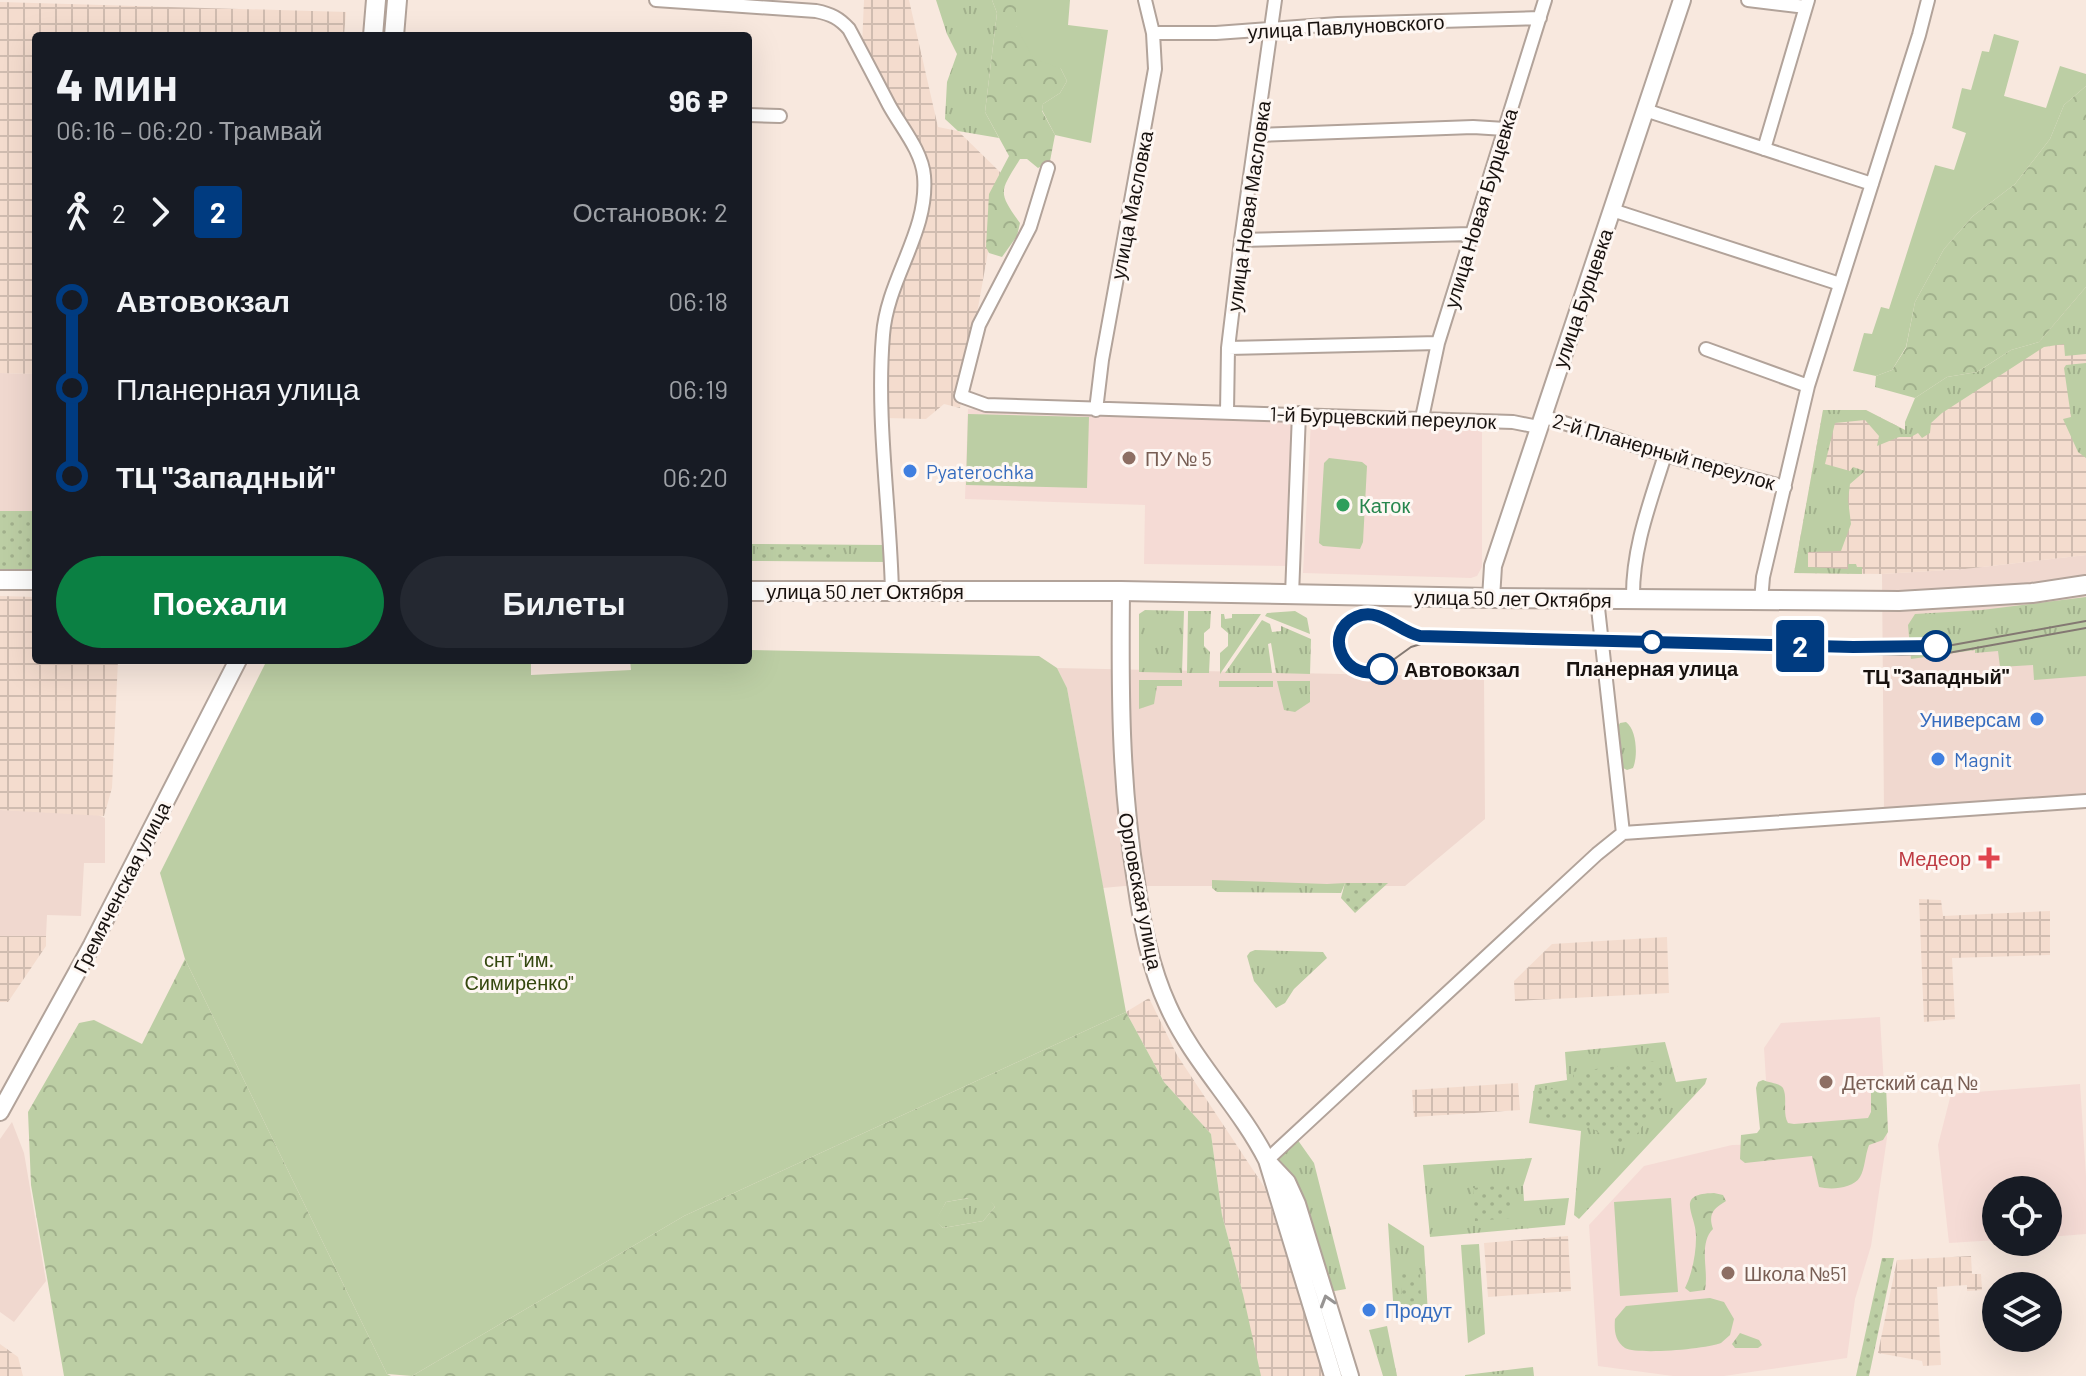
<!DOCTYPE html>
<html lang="ru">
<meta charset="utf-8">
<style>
:root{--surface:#171b24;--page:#242831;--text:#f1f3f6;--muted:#9ea1a6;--accent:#0b8043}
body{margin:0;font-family:Barlow,sans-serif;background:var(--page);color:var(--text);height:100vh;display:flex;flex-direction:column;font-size:30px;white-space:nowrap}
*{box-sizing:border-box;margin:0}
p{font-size:26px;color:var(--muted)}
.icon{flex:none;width:44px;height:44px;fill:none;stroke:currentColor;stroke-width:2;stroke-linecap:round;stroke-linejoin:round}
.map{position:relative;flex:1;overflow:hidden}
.details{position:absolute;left:32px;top:32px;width:720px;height:632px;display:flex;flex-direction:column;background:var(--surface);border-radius:8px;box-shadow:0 8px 32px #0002}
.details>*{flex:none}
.badge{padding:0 16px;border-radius:6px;font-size:28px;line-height:52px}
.buttons{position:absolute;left:1982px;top:1176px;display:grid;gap:16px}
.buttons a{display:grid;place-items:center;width:80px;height:80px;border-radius:50%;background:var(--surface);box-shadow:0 8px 32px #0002;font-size:40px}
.map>.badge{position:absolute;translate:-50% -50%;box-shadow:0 0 0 4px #fff}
.legs{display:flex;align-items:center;gap:12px;height:88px;padding:0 24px;font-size:26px}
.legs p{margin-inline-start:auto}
.summary{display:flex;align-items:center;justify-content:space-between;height:136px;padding:0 24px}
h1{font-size:44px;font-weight:800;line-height:60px}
.primary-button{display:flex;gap:16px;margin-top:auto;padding:16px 24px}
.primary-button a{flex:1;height:92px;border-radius:48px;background:var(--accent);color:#fff;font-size:32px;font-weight:800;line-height:92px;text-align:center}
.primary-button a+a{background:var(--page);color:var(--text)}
ul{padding:0 24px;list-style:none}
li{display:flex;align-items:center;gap:28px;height:88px;font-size:30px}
li i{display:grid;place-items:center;width:12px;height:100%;margin:0 10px;background:currentColor}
li i::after{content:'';width:20px;height:20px;margin:-10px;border:6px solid;border-radius:50%;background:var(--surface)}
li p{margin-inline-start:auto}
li:first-child i{background:linear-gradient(#0000 50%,currentColor 0)}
li:last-child i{background:linear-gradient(currentColor 50%,#0000 0)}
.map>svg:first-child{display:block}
</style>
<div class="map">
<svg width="2086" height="1376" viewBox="0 0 2086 1376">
<defs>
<pattern id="industrial-grid" width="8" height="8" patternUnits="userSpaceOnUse" patternTransform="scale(2)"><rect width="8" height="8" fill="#f4dcce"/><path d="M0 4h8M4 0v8" fill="none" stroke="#d0bcb0"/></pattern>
<pattern id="grass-tufts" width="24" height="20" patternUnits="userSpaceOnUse" patternTransform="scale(2)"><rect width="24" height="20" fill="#bccea4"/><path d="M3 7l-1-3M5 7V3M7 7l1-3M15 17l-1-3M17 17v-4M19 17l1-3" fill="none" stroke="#a1b08c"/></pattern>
<pattern id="forest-crowns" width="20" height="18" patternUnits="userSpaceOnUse" patternTransform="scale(2)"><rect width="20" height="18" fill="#bccea4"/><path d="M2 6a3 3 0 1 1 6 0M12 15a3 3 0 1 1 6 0" fill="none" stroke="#a1b08c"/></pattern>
<pattern id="park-dots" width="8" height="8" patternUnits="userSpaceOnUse" patternTransform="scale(2)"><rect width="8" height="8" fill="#bccea4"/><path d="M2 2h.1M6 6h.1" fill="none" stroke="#a1b08c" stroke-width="1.8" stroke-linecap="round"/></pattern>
</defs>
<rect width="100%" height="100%" fill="#f8e8de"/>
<path fill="#f0d8cf" d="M0,373L36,374V516H0Z
M2086,555V801L1884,813L1882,574L1965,569Z
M1057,668L1484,677L1485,819L1405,886H1124L1103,888L1067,688Z
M0,810L94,813L105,818V863H84L81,916L47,915L46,936H0Z
M12,1122L24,1153L46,1281L14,1322L0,1312V1139Z"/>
<path fill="url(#industrial-grid)" d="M864,0H909L938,127L958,131L1002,174L960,408L944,404L926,419L886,418L887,333L927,169L862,46Z
M0,2L346,12L344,36H36V374L0,373Z
M2086,287V555L1965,569L1882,574L1794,573L1823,410H1866L1905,430L2039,342Z
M0,596L36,597V660H118L112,788L104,816L0,810Z
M1919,899L1941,900L1943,916L2050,911V955L1952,958L1955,1019L1924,1022Z
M0,936H46V946L8,1002H0Z
M1667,937L1669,993L1515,1001L1514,981L1552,944Z
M1149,998L1177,1055L1265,1188L1324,1376H1239L1243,1294L1222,1215L1211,1134L1164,1082L1126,1012Z
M1518,1083L1520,1110L1414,1117L1412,1090Z
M1568,1236L1571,1291L1488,1297L1484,1243Z
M1971,1256L1972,1274H1981L1982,1290L1967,1291V1285L1937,1287L1941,1365L1923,1366L1922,1361L1878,1353L1897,1260Z
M0,1344L18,1357L23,1376H0Z"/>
<path fill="#f5dbd5" d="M968,409L1294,417L1287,566L1144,564L1145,505L965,499Z
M1311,421L1482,427V567L1477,576L1471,578L1303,573Z
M1880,1017L1887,1138L1871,1246L1855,1299L1847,1358L1724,1376H1673L1598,1366L1589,1225L1644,1166L1732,1145L1770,1144L1764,1048L1781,1023Z
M2080,1084L2086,1176V1234L2048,1237V1190H1996V1240L1949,1243L1938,1145L1951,1094Z"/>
<path fill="url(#grass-tufts)" d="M936,0H992L997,13L985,112L999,138L958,131L945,119L947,82L957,54L947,34Z
M2086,287V354L2065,356L2064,344L2044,347L1942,413L1931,423L1930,433L1922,438L1918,433L1911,437H1899L1877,446L1879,436L1865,420L1835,423L1825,464L1850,471L1853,467L1865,471L1850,484L1848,500L1851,524L1841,551L1808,552V567L1848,569V564H1856L1857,567H1862V574L1794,573L1823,410H1866L1905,430V422L1915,398L1947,377L1977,372L2011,350L2039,342Z
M2086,363V458L2078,452L2063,419L2071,417L2064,368L2066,365Z
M748,544L887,545V562L748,561Z
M2086,597V676L2034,680L2033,665L2000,667L1998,651L1975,653V650L1911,659L1908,625L1915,614L1982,610Z
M1145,610L1184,611L1182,673L1139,672V614Z
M1188,611H1211L1210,628L1204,633V646L1210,652L1209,673H1187Z
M1295,611L1307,618L1310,634L1265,616L1267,613Z
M1221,614H1224L1225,619L1232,618V614H1261L1220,674V653L1228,646V633L1221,627Z
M1262,620L1270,624L1272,632L1281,631V626L1311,639L1310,674L1276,673L1271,643L1268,644L1272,673H1225Z
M1139,680H1182V686H1157L1154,704L1139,709Z
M1219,681H1273V687H1219Z
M1277,681H1310V702L1295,712L1284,710Z
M1626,722C1637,730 1638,757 1633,768L1627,770L1621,767L1617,728L1620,723Z
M1212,880L1327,884L1345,883L1341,893L1217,892L1212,888Z
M1255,950L1323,952L1327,958L1294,989L1285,1003L1276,1008L1254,981L1247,956L1250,952Z
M1665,1042L1676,1082L1707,1078L1705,1084L1579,1219L1574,1215L1581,1131L1529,1123L1535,1085L1567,1080L1565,1052Z
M1297,1139L1314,1163L1346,1289L1329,1292L1294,1176L1276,1161Z
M1532,1158L1523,1186L1524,1201L1569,1198L1565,1225L1430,1237L1423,1165Z
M969,1198L991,1201L995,1207L983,1221L943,1228L935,1221L946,1202Z
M1388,1223L1424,1246L1428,1314L1394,1316Z
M1479,1244L1485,1334L1468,1343L1461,1245Z
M1387,1326L1397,1376H1383L1369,1330Z
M1533,1367L1534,1376H1465V1375Z"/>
<path fill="url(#forest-crowns)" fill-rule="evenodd" d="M992,0H1016V26L1061,69L1067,81L1060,93L1043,104L1042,111L1055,135L1050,161L1038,168L1027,159H1020C1000,192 997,191 1020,223L1017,236L1002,257L989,253L986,247L989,194L1009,156L985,112L997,13Z
M2086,86V287L2039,342L2011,350L1977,372L1947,377L1915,398L1875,387L1876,376L1892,370L1906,348L1915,302L1944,249L1973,216L2015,184L2050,139L2064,105Z
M185,959L387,1374L391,1376H64L31,1185L28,1112L79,1023L94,1020L142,1044Z
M1126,1012L1164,1082L1211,1134L1222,1215L1243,1294L1261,1376H412L684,1216ZM968,1198L978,1204L991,1202L995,1207L983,1221L943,1228L936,1221L946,1202Z
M1763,1080C1769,1083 1780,1083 1783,1088C1788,1098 1782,1113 1788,1123L1794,1124L1868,1118L1871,1112V1082L1876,1081L1886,1086L1888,1132L1883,1140L1869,1145C1865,1155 1865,1169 1860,1177C1853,1189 1830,1190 1819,1187L1812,1156L1745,1163L1740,1159L1741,1135L1757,1133L1760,1129L1756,1088L1758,1082Z
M1714,1193L1723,1195L1726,1201C1713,1209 1708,1214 1713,1229C1698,1244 1709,1270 1705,1290L1690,1292L1685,1288C1692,1274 1696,1254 1696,1238C1697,1214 1673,1194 1714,1193Z
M1740,1333L1759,1340L1762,1345L1758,1348H1735L1732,1344Z"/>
<path fill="url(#park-dots)" d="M0,511H36V572L0,571Z
M757,547H836V559H757Z
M1345,883H1388L1355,913L1341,898Z
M1656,1061L1665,1094L1634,1138L1618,1144L1579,1121L1536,1118L1533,1091L1574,1087L1573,1072Z
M1509,1185L1511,1218L1475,1221L1473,1188Z
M1882,1258H1894L1869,1376H1856Z
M1400,1272H1420L1421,1301L1402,1302Z"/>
<path fill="#bccea4" d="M1016,0H1070L1068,25L1108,30L1091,143L1055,135L1042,110L1043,104L1060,93L1067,81L1061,69L1033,58L1016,26Z
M1994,34L2019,41L2004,96L2046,108L2060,66L2086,74V86L2064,105L2050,139L2015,184L1973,216L1944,249L1915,302L1906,347L1892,370L1876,376L1853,371L1864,333L1872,334L1881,307L1889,309L1935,165L1954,170L1966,133L1952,128L1962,88L1971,90L1982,51L1989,52Z
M968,414L1089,417L1087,488L966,485Z
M1329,458L1362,462L1367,466L1363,542L1360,549L1323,546L1319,543L1324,463Z
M748,650L1039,656L1057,668L1067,688L1126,1012L684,1216L412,1376L387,1374L185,959L160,873L267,660H531V675L631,670L630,660H748Z
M1671,1198L1678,1292L1620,1296L1614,1202Z
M1710,1298L1724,1302L1734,1319L1730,1335L1721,1343C1706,1349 1638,1355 1625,1348C1615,1341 1614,1331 1615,1319L1626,1306Z"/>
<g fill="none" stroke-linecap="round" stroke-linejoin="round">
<defs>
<path id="street" d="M656,0L816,11C831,14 839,18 849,29C863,55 876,80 889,105C901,127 922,151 924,176C929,232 887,279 883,335C876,420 890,506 892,592
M1748,0L1806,7
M1153,33H1216L1338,24L1540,18
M1645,110L1872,184
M748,115L780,116
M1258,135L1473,127L1505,129
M1764,149L1808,0
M1048,168L1030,227L979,325L961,396L986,405L1513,422L1538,427
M1612,210L1840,284
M1241,240L1471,234
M1228,348L1438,343
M1706,349L1808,386
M1096,410L1102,360L1155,69L1153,33L1145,0
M1227,412L1228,348L1241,240L1275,0
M1542,416L1665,455L1785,487
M1422,418L1438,343L1545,0
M1292,595L1299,413
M1597,599L1623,833
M1633,599C1632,549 1650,503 1665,455
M1761,601L1763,577L1808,386L1919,35L1928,0
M1267,1160L1597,854L1623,833L2086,801"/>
<path id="secondary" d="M1121,591C1120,691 1120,783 1136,882C1142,924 1150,967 1168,1006C1193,1062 1239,1105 1267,1160L1333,1376
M1491,598L1493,566L1682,0
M0,1112L92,945L238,660
M1270,1164L1287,1182L1297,1204L1350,1376"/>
<path id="primary" d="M373,36L376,0
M394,36L397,0
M0,580H36
M748,591H1121L1491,598L1899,601L2032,593L2086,585"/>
</defs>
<use href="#street" stroke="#b2a39a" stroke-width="16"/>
<use href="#secondary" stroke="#b2a39a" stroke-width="20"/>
<use href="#primary" stroke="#b2a39a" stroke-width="22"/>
<use href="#street" stroke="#fff" stroke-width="12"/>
<use href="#secondary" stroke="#fff" stroke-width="16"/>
<use href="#primary" stroke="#fff" stroke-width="18"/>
<path stroke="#837872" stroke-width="2" d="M2086,621L1947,646L1901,648L1420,636C1402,632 1387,614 1369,614C1330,613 1327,673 1375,673L1411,647L1424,643L1901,655L1948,653L2086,628"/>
</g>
<defs><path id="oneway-chevron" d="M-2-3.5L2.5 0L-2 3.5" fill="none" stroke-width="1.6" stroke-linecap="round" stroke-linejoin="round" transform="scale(2)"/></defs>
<use stroke="#979493" href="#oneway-chevron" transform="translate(1327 1301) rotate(-107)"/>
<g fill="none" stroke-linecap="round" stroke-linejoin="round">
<defs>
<path id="line-1" d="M1382,669C1347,686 1320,633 1356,617C1379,606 1398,631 1420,636L1853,647L1936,646"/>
</defs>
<use href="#line-1" stroke="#fff" stroke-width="18"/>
<use href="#line-1" stroke="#003b80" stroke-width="12"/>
</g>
<g fill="#8d6e63" stroke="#fef7f3" stroke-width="3">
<circle cx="1129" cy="458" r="8"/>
<circle cx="1826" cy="1082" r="8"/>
<circle cx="1728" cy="1273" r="8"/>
</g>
<g fill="#3f7fe0" stroke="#fef7f3" stroke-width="3">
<circle cx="910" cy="471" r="8"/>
<circle cx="2037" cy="719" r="8"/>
<circle cx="1938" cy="759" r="8"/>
<circle cx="1369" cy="1310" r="8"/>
</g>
<circle fill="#2e9e5b" stroke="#fef7f3" stroke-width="3" cx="1343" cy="505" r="8"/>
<g fill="#fff" stroke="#003b80" stroke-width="4">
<circle cx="1652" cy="642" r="10"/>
<circle cx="1936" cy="646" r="14"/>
<circle cx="1382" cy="669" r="14"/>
</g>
<path fill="#e0444e" stroke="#fef7f3" stroke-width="3" d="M1985 846h8v8h8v8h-8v8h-8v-8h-8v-8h8z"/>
<g text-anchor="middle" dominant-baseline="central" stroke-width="6" stroke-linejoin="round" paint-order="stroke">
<g font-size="20" fill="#18120f" stroke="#fef7f3">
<text transform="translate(1346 26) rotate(-3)">улица Павлуновского</text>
<text transform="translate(1131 205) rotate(-79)">улица Масловка</text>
<text transform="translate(1248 206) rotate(-82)">улица Новая Масловка</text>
<text transform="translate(1480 208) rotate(-73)">улица Новая Бурцевка</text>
<text transform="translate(1582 298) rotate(-71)">улица Бурцевка</text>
<text transform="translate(1383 417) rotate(2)">1-й Бурцевский переулок</text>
<text transform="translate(1664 451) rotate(16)">2-й Планерный переулок</text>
<text x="865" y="591">улица 50 лет Октября</text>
<text transform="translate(1513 598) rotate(1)">улица 50 лет Октября</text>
<text transform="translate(121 887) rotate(-63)">Гремяченская улица</text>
<text transform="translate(1141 891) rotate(79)">Орловская улица</text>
</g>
<g font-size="20" fill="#785e54" stroke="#fef7f3" text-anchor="start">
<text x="1145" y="458">ПУ № 5</text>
<text x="1842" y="1082">Детский сад №</text>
<text x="1744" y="1273">Школа №51</text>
</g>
<g font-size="20" fill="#366cbe" stroke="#fef7f3" text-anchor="start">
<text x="926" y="471">Pyaterochka</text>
<text x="2021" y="719" text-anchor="end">Универсам</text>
<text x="1954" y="759">Magnit</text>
<text x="1385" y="1310">Продут</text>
</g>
<g font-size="20" fill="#27864d" stroke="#fef7f3" text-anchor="start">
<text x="1359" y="505">Каток</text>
</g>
<g font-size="20" font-weight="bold" fill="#18120f" stroke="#fef7f3">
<text x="1652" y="668">Планерная улица</text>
<text x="1404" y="669" text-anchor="start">Автовокзал</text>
<text x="1936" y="676">ТЦ "Западный"</text>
</g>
<g font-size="20" fill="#be3a42" stroke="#fef7f3" text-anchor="end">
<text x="1971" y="858">Медеор</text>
</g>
<g font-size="20" fill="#34470e" stroke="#fef7f3">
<text x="519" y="959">снт "им.<tspan x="519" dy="23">Симиренко"</tspan></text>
</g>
</g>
</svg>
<div class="buttons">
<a><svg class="icon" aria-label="locate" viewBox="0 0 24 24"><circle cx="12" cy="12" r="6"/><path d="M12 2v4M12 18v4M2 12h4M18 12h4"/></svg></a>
<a><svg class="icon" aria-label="layers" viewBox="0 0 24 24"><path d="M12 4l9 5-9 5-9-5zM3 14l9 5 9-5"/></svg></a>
</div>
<b class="badge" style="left:1800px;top:646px;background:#003b80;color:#fff">2</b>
<section class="details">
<div class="summary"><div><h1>4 мин</h1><p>06:16 – 06:20 · Трамвай</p></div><b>96 ₽</b></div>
<div class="legs"><svg class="icon" aria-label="walk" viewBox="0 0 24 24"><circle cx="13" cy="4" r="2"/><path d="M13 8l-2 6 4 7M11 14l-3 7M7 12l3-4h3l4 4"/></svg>2<svg class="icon" aria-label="forward" viewBox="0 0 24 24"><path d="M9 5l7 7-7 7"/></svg><b class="badge" style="background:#003b80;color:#fff">2</b><p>Остановок: 2</p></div>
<ul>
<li><i style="color:#003b80"></i><b>Автовокзал</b><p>06:18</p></li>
<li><i style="color:#003b80"></i><span>Планерная улица</span><p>06:19</p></li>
<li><i style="color:#003b80"></i><b>ТЦ &quot;Западный&quot;</b><p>06:20</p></li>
</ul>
<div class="primary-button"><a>Поехали</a><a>Билеты</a></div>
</section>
</div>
